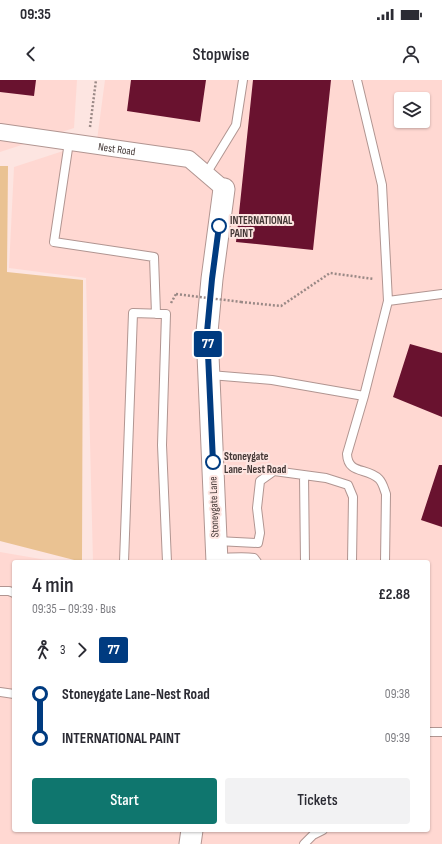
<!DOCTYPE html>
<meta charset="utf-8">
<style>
:root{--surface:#fff;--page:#f2f2f3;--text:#2b2b33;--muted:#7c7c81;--accent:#0f766e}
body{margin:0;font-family:"Sofia Sans Condensed",sans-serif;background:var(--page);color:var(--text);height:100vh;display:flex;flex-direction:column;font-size:15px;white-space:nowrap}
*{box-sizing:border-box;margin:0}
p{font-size:13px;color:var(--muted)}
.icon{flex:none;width:22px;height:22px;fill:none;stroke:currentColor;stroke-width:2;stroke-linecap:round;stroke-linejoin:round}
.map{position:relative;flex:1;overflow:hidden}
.side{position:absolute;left:12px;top:480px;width:418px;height:272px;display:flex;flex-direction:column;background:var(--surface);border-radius:4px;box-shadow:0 1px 3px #0004}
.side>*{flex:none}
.badge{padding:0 8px;border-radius:3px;font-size:14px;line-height:26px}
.buttons{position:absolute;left:394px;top:12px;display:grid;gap:8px}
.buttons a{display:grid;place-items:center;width:36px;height:36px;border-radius:4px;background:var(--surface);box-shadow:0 1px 3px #0004;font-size:20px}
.map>.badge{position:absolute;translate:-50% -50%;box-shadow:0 0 0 2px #fff}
.legs{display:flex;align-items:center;gap:6px;height:44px;padding:0 20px;font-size:13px}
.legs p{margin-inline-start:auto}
.headline{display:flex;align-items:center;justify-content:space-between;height:68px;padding:0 20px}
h1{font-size:22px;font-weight:600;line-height:30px}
.action{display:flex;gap:8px;margin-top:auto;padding:8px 20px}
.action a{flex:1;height:46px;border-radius:4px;background:var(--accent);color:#fff;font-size:16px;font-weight:600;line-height:46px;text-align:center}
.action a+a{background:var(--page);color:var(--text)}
ul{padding:0 20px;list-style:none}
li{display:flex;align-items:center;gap:14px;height:44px;font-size:15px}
li i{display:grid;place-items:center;width:6px;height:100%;margin:0 5px;background:currentColor}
li i::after{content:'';width:10px;height:10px;margin:-5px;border:3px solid;border-radius:50%;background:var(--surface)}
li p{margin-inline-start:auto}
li:first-child i{background:linear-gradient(#0000 50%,currentColor 0)}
li:last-child i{background:linear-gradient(currentColor 50%,#0000 0)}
.status{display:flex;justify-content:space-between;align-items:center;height:28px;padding:0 20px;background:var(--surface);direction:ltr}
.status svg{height:11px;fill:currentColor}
header{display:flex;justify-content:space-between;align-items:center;height:52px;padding:0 20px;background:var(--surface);font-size:18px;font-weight:600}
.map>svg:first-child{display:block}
</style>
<div class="status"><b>09:35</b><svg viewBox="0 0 49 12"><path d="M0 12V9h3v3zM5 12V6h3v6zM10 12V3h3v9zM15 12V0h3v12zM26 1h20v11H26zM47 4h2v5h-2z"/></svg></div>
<header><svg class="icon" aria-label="back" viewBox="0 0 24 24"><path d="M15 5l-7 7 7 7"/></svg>Stopwise<svg class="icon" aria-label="person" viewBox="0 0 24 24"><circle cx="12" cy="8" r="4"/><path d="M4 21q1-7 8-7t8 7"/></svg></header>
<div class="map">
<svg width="442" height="764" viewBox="0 0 442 764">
<rect width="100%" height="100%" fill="#fde5e1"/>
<path fill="#ffd8d2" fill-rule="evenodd" d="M0,0H77L74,48L0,72Z
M105,0H442V764H0V472L58,482H14V750H428V482H93L86,198L9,188L14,87L97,60ZM401,19H423V41H401Z"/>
<path fill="#eac292" d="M0,86H8L7,192L83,200L82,482L0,461Z"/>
<path fill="#69122f" d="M0,0H36L34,16L0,12Z
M131,0H206L200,42L127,31Z
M253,0H331L313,170L236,162Z
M410,264L442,273V337L393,317Z
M439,385H442V447L421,440Z"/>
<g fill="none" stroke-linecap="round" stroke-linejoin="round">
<defs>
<path id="service" d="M357,0L382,105L388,221L364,316L347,374C348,395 367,387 379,399C383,403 384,409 386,414L385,482
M69,62L54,162L154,177L156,234
M206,94L236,45L243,0
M388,221L442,214
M210,295L272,300L364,316
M304,395L305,482
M217,461L258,463L260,453L257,428L260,401L274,391L326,398L348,405L353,417L352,482
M218,478C230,478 242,476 254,478L257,482
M124,482L133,233L166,234L162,365L167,482
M0,511H9L14,513
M0,612L14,614
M428,652H442
M304,764L313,755L323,750"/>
<g id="minor">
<path id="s1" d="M0,52L189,79L224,109"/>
</g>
<path id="tertiary" d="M217,482L207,252L212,199L224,109
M190,764L192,750"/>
</defs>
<use href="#service" stroke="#b19591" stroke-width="10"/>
<use href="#minor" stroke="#b19591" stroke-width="18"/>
<use href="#tertiary" stroke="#b19591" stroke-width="23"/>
<path stroke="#9a8986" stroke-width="2.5" stroke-dasharray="2 2" stroke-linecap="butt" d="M90,47L96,0
M241,222L281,226L330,193L374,199
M171,223L176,214"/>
<use href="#service" stroke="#fff" stroke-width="8"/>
<use href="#minor" stroke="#fff" stroke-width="16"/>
<use href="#tertiary" stroke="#fff" stroke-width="21"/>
<path stroke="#9a8986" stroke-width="2.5" stroke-dasharray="2 2" stroke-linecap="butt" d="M176,214L241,222"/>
</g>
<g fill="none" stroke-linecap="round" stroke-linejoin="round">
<defs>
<path id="line-1" d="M213,382L207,252L212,199L219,146"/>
</defs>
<use href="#line-1" stroke="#fff" stroke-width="9"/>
<use href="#line-1" stroke="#003b80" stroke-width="6"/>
</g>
<g fill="#fff" stroke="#003b80" stroke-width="2">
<circle cx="219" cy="146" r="7"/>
<circle cx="213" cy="382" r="7"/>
</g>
<g text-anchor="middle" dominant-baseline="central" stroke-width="4" stroke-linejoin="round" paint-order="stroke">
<g font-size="11" fill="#433735" stroke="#fde5e1">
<text stroke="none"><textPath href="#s1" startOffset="118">Nest Road</textPath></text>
<text transform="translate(214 427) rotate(-92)">Stoneygate Lane</text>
</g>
<g font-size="11" font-weight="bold" fill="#433735" stroke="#fde5e1" text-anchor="start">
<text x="230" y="140">INTERNATIONAL<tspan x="230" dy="13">PAINT</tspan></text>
<text x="224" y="376">Stoneygate<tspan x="224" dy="13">Lane-Nest Road</tspan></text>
</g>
</g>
</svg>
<div class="buttons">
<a><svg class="icon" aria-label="layers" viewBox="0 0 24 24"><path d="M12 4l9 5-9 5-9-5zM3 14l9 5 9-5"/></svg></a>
</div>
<b class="badge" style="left:208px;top:264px;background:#003b80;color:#fff">77</b>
<section class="side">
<div class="headline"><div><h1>4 min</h1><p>09:35 – 09:39 · Bus</p></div><b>£2.88</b></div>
<div class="legs"><svg class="icon" aria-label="walk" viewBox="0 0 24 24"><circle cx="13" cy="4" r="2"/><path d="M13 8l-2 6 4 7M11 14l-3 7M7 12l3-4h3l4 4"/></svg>3<svg class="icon" aria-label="forward" viewBox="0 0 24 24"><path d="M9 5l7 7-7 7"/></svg><b class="badge" style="background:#003b80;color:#fff">77</b></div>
<ul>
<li><i style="color:#003b80"></i><b>Stoneygate Lane-Nest Road</b><p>09:38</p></li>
<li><i style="color:#003b80"></i><b>INTERNATIONAL PAINT</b><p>09:39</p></li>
</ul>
<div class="action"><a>Start</a><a>Tickets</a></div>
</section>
</div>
